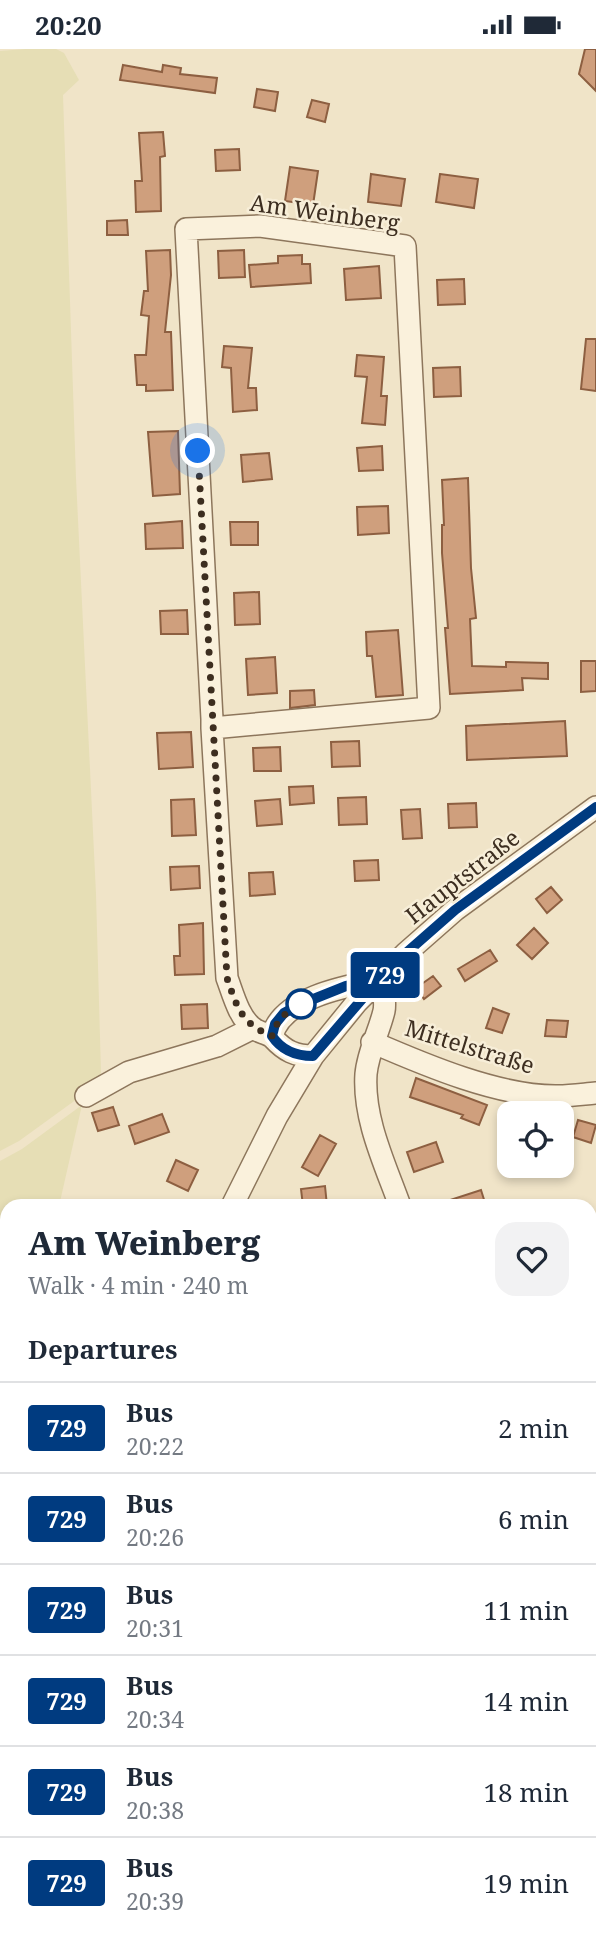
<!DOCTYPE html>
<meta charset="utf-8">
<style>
:root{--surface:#fff;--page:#f2f2f3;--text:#1f2937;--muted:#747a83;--line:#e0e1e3}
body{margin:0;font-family:"Noto Serif",serif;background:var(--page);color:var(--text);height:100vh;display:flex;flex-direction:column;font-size:26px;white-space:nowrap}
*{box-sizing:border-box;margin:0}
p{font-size:23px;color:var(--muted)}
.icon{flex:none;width:38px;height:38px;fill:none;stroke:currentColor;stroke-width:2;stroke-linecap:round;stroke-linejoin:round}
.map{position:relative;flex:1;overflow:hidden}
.sheet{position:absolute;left:0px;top:1150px;width:597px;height:744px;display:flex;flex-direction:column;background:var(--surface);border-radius:21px 21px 0 0;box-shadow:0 4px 10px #0003}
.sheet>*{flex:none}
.badge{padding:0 14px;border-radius:5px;font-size:24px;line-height:46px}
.buttons{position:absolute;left:497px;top:1052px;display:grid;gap:14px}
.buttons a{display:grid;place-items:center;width:77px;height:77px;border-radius:14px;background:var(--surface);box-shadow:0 4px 10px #0003;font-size:35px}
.you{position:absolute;width:35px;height:35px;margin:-18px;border:5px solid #fff;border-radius:50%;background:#1a73e8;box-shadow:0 0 0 10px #1a73e833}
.map>.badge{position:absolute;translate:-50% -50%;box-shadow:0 0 0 4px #fff}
h2{padding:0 28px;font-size:26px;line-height:63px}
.round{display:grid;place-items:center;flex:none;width:74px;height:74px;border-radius:21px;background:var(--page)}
.head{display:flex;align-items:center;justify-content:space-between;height:119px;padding:0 28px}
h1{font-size:33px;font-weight:800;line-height:52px}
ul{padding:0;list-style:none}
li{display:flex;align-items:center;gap:21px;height:91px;padding:0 28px;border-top:2px solid var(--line)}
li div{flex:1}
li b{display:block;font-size:26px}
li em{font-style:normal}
li .badge{min-width:77px;font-weight:700;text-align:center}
.status{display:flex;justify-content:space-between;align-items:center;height:49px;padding:0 35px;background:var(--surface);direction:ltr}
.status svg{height:19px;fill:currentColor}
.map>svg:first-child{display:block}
</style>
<div class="status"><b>20:20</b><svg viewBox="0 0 49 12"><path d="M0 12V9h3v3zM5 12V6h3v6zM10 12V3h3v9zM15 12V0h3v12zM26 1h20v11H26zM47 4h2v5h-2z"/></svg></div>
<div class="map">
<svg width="596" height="1893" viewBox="0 0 596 1893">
<rect width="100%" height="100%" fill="#f0e4c8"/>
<path fill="#e6deb5" d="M26,0H56L64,4L79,31L63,46L76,429L96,845L101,1024L88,1042L19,1092L0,1102V2Z
M82,1056L59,1157H7V1763L0,1790V1112L22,1100Z"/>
<path fill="#c9cf9b" d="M596,1592V1893H445L444,1887L590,1886V1601Z
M11,1886H233L235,1893H10Z"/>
<path fill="#a9c4bc" stroke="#6f938a" stroke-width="2" d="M590,1273H596V1592L590,1601Z"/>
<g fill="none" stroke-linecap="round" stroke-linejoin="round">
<path stroke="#6f938a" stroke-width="5" d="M533,1886L535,1893"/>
</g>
<path fill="#cf9f7d" stroke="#8d5f41" stroke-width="2" d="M585,0H596V42L579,25Z
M123,16L162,23L163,16L181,19L180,25L217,29L215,44L120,31Z
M257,40L278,43L275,62L254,58Z
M312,51L329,55L325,73L307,68Z
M163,83L165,107L160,108L161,162L136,163L135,132H142L139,84Z
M239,100L240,121L216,122L215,101Z
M290,118L318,122L313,156L285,152Z
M371,125L405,130L401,157L368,153Z
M440,125L478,130L474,159L436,153Z
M127,171L128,186H107V172Z
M170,201L171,226L165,283H171L173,341L146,342V336H137L135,306H146L149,267L141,266L144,242H148L146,202Z
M244,201L245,228L219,229L218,202Z
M302,206V215H310L311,234L251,238L249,216L278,214V207Z
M379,217L381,249L346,251L344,220Z
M464,230L465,255L438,256L437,231Z
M586,290H596V342L581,340Z
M224,297L252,299L248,339H256L257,361L233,363L231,319L222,318Z
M357,306L384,308L381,347H387L385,376L362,374L367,328L355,327Z
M460,318L461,347L434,348L433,319Z
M178,382L180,445L153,447L148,383Z
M382,397L383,421L359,422L357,399Z
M269,404L272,430L243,433L241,406Z
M468,429L471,519L476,569L470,570L472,617L506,618V613L548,614V630L522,629L523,641L450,645L445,579H448L442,504V476H444L442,431Z
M388,457L389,484L358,486L357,458Z
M182,472L183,499L146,500L145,475Z
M230,473H258V496H231Z
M259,543L260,575L235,576L234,544Z
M187,561L188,585H161L160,562Z
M398,581L403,646L376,648L372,607H367L366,583Z
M275,608L277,644L248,646L246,610Z
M581,612H596V642L581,643Z
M314,641L315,656L290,659V642Z
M565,672L567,707L467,711L466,677Z
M191,683L193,718L159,720L157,684Z
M359,692L360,717L332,718L331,693Z
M280,698L281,722H254L253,699Z
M313,737L314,754L290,756L289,738Z
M366,748L367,775L339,776L338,749Z
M194,750L196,786L172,787L171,751Z
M280,750L282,775L257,777L255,752Z
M476,754L477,778L449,779L448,755Z
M420,760L422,789L403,790L401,761Z
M378,811L379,831L355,832L354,812Z
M199,817L200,839L171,841L170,818Z
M273,823L275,845L250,847L249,824Z
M551,838L562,851L547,864L536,850Z
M203,874L204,925L175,926L174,907H180L179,876Z
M534,879L548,894L532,910L517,896Z
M490,901L497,912L465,932L458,920Z
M433,927L441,937L424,950L416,939Z
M207,955L208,979L182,980L181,956Z
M493,959L509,965L502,984L486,979Z
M547,971L568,972L566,988L545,987Z
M416,1029L487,1056L479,1076L461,1069L463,1066L410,1048Z
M113,1058L119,1076L98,1082L92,1064Z
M162,1065L169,1083L135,1095L129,1077Z
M578,1071L596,1076L591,1094L573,1088Z
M320,1086L336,1095L318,1127L302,1118Z
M436,1093L443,1113L414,1123L407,1103Z
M176,1111L198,1121L188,1142L167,1132Z
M325,1137L327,1157H303L301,1140Z
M481,1141L486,1157H441V1154Z"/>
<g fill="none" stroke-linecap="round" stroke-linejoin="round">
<defs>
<path id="minor" d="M212,679L429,659L405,197L260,177L186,180L212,670V679L227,929C233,945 239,969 253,979C259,984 268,984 273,989C285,1002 295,1007 313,1007
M382,930C383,940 386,953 384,962C379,983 368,1003 366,1025C363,1070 385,1115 400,1157
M272,987C282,948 347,937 382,930
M372,993C425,1016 500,1048 558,1047C571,1047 584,1045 596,1044
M86,1047L129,1023L217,997L253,979
M232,1157L277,1067L313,1007L357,953L406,904L455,861L596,758
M409,1886V1893
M0,1887L7,1863"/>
</defs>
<use href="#minor" stroke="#8d765c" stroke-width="24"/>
<use href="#minor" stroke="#faf1dc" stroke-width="21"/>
</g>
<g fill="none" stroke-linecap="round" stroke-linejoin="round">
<defs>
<path id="line" d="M369,942L313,1007C296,1007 282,1002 272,987L275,975L284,964L301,955L346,937L382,930L406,904L455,861L596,758"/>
</defs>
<use href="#line" stroke="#fff" stroke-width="16"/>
<use href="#line" stroke="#003b80" stroke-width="10"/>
<path stroke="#3d2e20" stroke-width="7" stroke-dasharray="0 12.6" d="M198,402L227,929C237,959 242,975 272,987C277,970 286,963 301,955"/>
</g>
<circle fill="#fff" stroke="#003b80" stroke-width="3.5" cx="301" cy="955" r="14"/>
<g text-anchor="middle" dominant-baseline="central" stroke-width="5" stroke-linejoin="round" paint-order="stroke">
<g font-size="23" fill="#3d2e20" stroke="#f7eed8">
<text transform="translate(325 163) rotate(8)">Am Weinberg</text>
<text transform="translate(462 827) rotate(-38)">Hauptstraße</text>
<text transform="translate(470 997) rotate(17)">Mittelstraße</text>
</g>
</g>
</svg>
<div class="buttons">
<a><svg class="icon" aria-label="locate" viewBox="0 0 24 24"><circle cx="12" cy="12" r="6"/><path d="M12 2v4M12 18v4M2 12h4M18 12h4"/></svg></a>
</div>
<div class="you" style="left:198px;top:402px"></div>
<b class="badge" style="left:385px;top:926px;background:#003b80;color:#fff">729</b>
<section class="sheet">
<div class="head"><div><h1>Am Weinberg</h1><p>Walk · 4 min · 240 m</p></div><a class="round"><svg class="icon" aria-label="heart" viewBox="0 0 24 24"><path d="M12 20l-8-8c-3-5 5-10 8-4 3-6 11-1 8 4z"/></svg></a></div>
<h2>Departures</h2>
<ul>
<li><span class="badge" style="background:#003b80;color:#fff">729</span><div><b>Bus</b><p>20:22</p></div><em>2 min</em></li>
<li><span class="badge" style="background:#003b80;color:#fff">729</span><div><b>Bus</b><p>20:26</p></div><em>6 min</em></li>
<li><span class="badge" style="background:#003b80;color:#fff">729</span><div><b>Bus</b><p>20:31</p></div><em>11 min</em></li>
<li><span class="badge" style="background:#003b80;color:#fff">729</span><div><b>Bus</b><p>20:34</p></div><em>14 min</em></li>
<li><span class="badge" style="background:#003b80;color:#fff">729</span><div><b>Bus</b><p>20:38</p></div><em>18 min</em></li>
<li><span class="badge" style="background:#003b80;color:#fff">729</span><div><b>Bus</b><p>20:39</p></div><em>19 min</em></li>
</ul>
</section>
</div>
